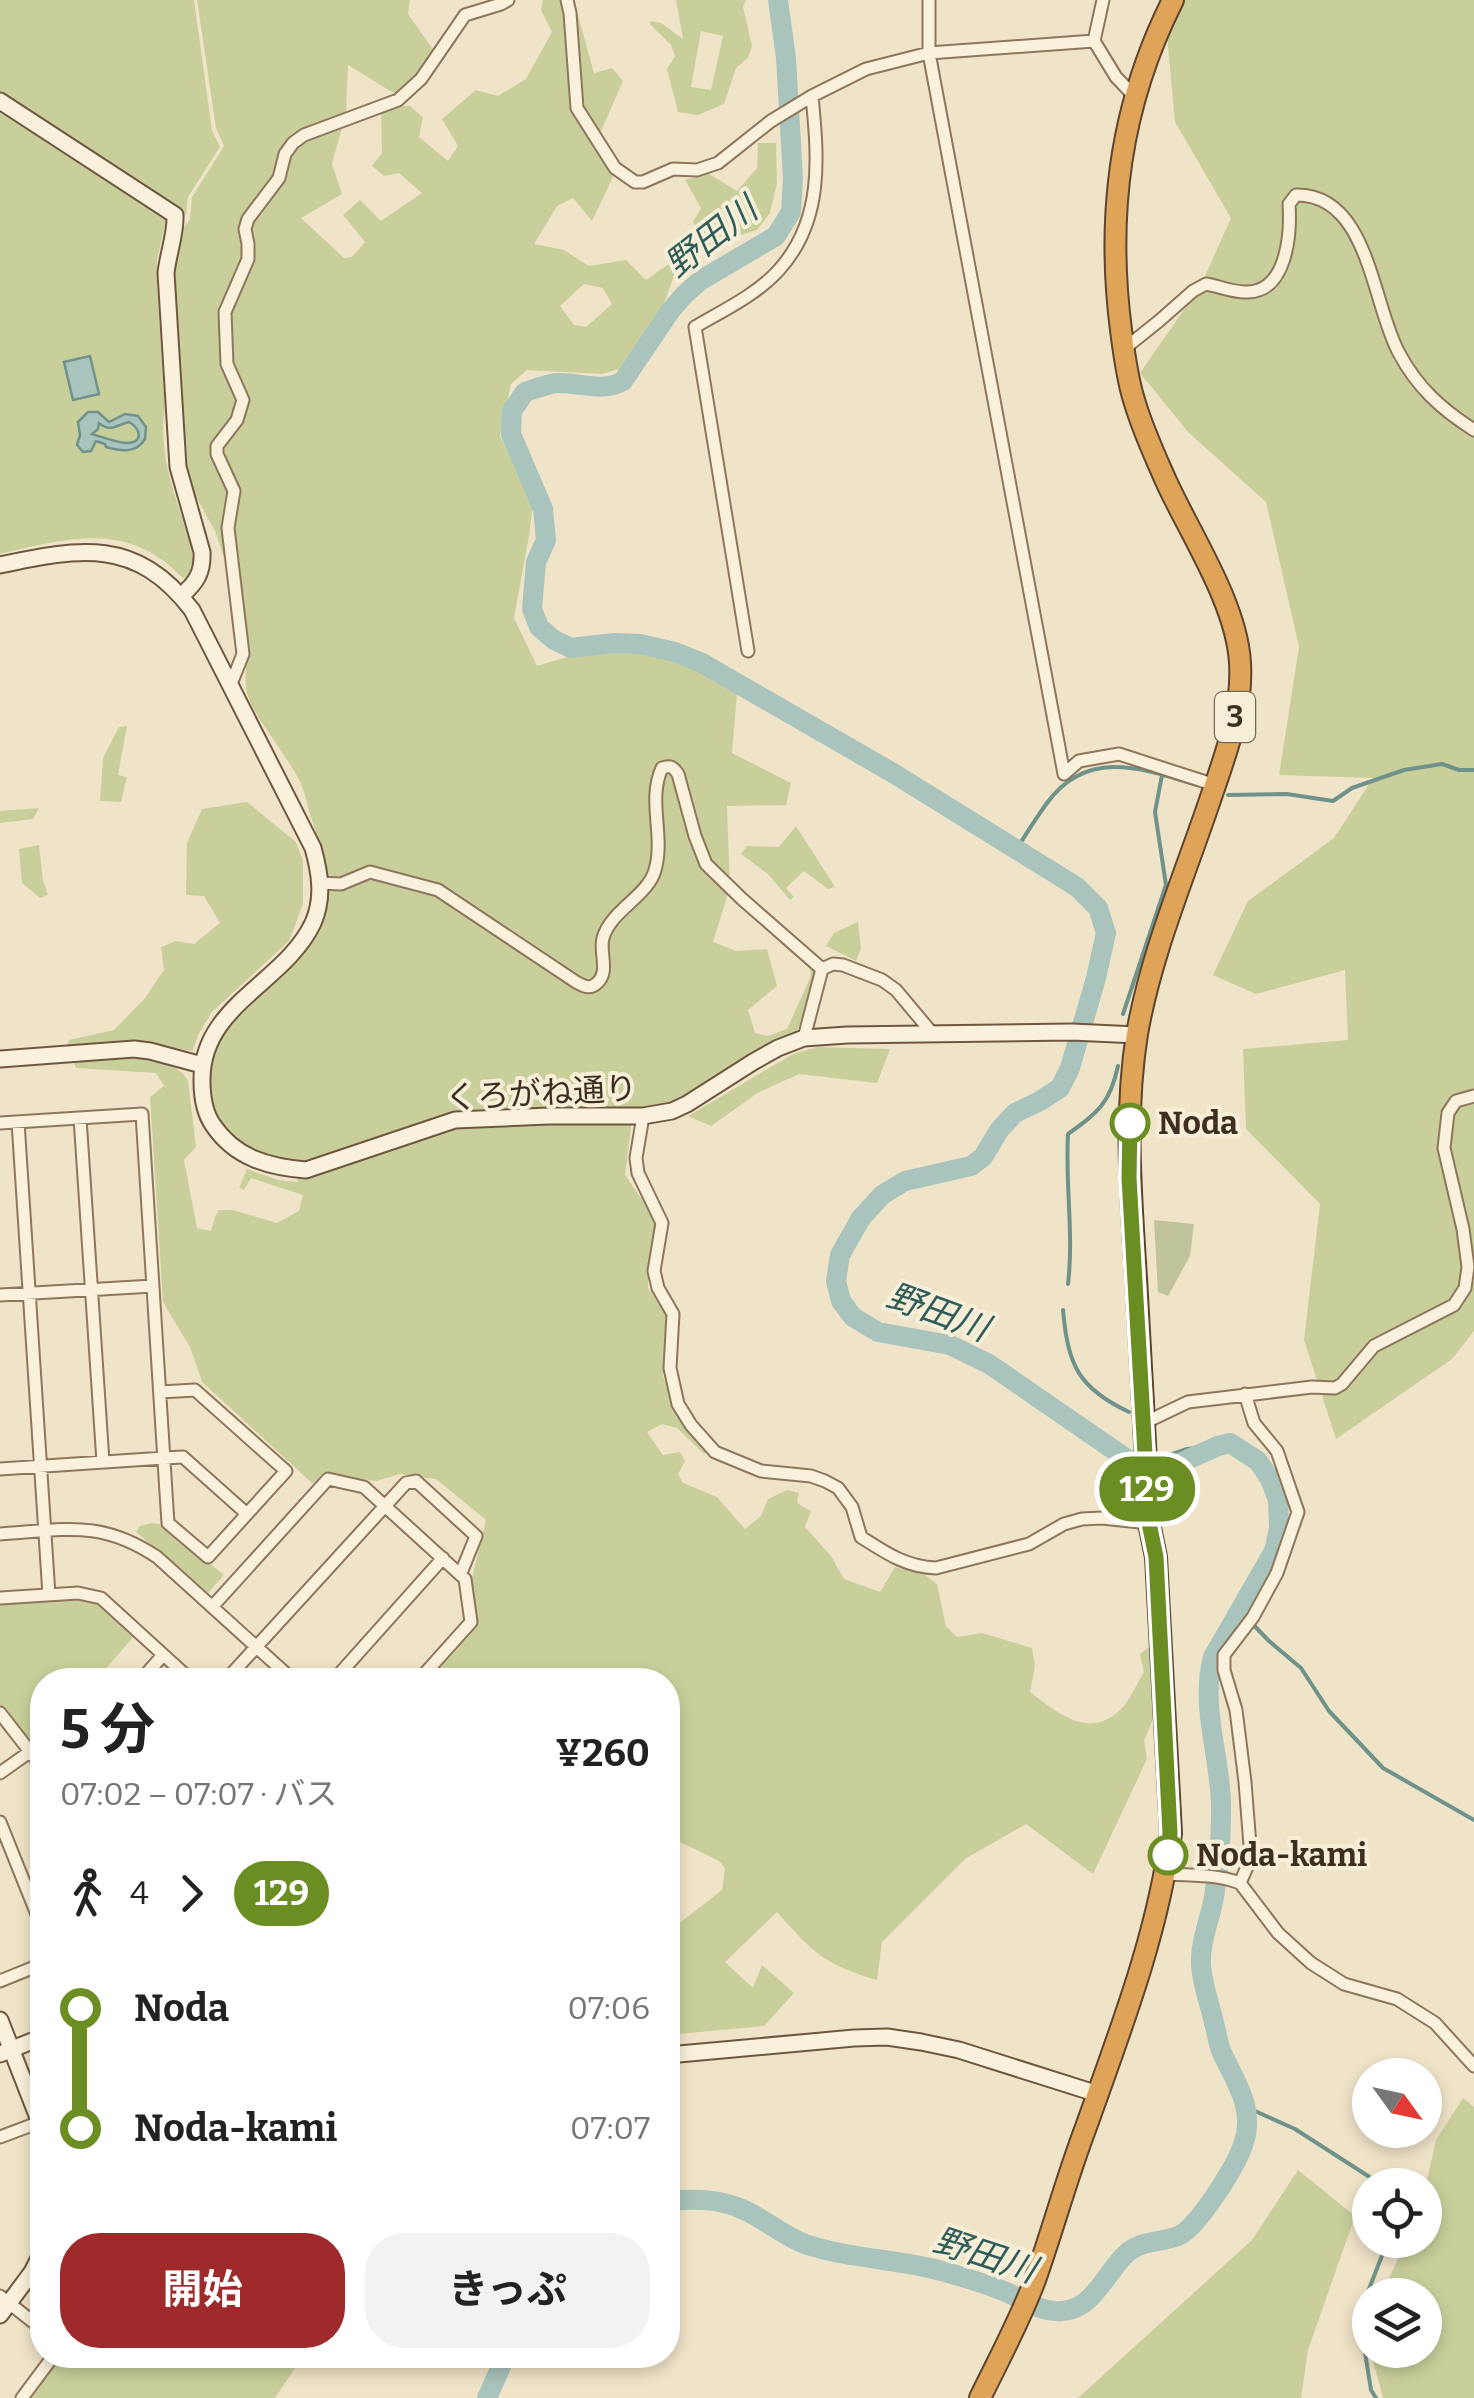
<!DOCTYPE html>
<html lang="ja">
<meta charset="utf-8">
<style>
:root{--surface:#fff;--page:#f2f2f2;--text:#222;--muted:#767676;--accent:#9e2a2b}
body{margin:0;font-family:Bitter,"Noto Sans JP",serif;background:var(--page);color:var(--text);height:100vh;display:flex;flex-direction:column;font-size:38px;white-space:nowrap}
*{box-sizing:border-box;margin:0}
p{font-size:32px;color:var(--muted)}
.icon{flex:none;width:55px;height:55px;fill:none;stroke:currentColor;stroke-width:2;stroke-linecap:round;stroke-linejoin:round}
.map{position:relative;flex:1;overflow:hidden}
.side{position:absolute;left:30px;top:1668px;width:650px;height:700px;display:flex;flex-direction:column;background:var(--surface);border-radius:40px;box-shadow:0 5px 15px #0003}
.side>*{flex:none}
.badge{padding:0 20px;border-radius:32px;font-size:35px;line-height:65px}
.needle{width:65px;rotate:123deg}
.buttons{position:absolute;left:1352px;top:2058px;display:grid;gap:20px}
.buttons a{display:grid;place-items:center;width:90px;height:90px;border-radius:50%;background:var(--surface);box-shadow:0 5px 15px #0003;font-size:50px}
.map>.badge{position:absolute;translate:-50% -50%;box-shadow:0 0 0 5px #fff}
.legs{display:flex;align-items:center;gap:15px;height:110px;padding:0 30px;font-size:32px}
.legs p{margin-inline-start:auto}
.overview{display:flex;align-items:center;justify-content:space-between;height:170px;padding:0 30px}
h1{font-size:55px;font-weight:700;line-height:75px}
.cta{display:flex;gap:20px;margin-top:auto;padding:20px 30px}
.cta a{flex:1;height:115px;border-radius:40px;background:var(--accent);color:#fff;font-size:40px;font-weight:700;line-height:115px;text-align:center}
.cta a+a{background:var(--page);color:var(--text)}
ul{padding:0 30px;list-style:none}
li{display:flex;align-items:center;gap:35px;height:120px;font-size:38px}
li i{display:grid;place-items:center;width:15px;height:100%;margin:0 12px;background:currentColor}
li i::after{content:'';width:25px;height:25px;margin:-12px;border:8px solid;border-radius:50%;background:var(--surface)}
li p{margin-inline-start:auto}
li:first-child i{background:linear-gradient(#0000 50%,currentColor 0)}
li:last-child i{background:linear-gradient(currentColor 50%,#0000 0)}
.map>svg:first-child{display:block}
</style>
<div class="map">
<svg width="1474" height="2398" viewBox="0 0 1474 2398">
<rect width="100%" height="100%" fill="#f0e4c8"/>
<path fill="#c9cf9b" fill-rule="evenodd" d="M0,0H194L212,130L220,147L188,197L186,215L182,213L166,220L157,260V284L165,408C157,455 177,500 191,545L193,560L188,577L183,578C175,571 168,563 159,558C110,524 53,542 0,554Z
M197,0H410L408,14L435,52L414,80L397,95L348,65L346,113L332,164L342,194L301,218L344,258L352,257L365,242L343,215L360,200L381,221L422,193L399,173L384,176L372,166L382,153L381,112L390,106H410L423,117L419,137L448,161L458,146L442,119L476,90L498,96L526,79L552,32L541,10L543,0H569L578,15L594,73L612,68L623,81L594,147L613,177L592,221L573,198L557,206L534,244L564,250L589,266L626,260L646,280L690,249L695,258L673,279L662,308L619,369L602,374L527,370L511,384L500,436L533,505L529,536L514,618L537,666L601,647L651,641L702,665L737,694L732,753L791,783L786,805L727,806L730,887L713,942L736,951L767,949L777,986L748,1010L755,1033L768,1036L787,1029L811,976L810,969L774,937L765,925L812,963L817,978L796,1034L735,1064L702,1087L668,1103L633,1111L625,1175L657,1221L648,1270V1288L666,1315L668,1329L663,1376L676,1415L707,1451L704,1454L677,1428L662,1424L647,1432L663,1455L680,1452L685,1461L678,1474L683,1483L717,1497L745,1529L761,1516L768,1499L787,1490L799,1493L797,1503L811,1511L805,1527L831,1556L844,1579L880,1592L895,1567L925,1575L937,1584L946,1626L957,1637L982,1633L1032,1648L1035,1666L1030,1692C1058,1713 1091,1742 1123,1707C1131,1698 1137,1683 1144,1672L1140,1654L1149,1647L1155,1714L1144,1741L1147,1759L1093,1874L1026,1824L965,1859L882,1942L877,1980C825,1965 812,1952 777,1912L725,1962L753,1988L762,1965L794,1993L764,2026L668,2035V1932L722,1890L725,1868L719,1861L668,1836V1680H430L477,1626L472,1578L486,1520L436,1479L400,1474L376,1481L323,1473L313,1484L202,1382L190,1347L163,1302L150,1097L164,1086L156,1073L76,1068L74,1063L75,1060C104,1056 175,1052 188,1081L196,1147L184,1160L197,1228L211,1231L215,1217L219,1210H233L277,1223L299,1211L303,1195L251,1178L244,1190L239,1188L247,1169L278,1180L298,1182L296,1162C259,1156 234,1150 217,1113C212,1104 211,1094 210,1084C203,998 323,980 327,898C328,870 319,843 311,817C307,805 305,791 299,780C295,771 289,763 283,754C274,739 253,713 248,696C243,684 247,664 247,651C247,625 244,601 240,575L228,569L215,531L186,479L172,267L182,230L190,219L192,197L224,146L216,128ZM584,284L603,288L612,304L586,327L574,325L560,306Z
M676,0H746L743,7L752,46L748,58L736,68L724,104L698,115L678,112L667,69L675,56L671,45L650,24L651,21L661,23L683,39ZM701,31L723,36L711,90L691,87Z
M1185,0H1474V1331L1452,1359L1336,1439L1304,1340L1320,1204L1246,1129L1243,1049L1348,1040L1345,970L1256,994L1213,975L1248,901L1334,838L1373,778L1279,775L1299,647L1266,502L1188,432L1140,373L1201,285L1231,218L1175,122L1167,35Z
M758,143H776L777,184L770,213L757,230L734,237L708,251L693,222L701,208L685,180L709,174L737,191L757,168Z
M127,726L118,775L127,777L121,802L100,801L103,758L119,727Z
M247,802L296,842L303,861V904L289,941L212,1012L198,1035L193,1051L131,1042L67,1046L69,1040L114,1030L145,998L164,970L161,947L176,941L194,944L220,923L204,896L186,895L187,843L202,809Z
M39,808L33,819L0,823V811Z
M796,826L835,887L828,889L804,871L786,888L794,897L790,900L768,874L741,854L747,846L779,847Z
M39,845L43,880L48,895L40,898L22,883L19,849Z
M858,922L861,948L856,961L826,946L834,933Z
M817,1047L890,1049L877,1083L799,1074L759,1092L711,1126L688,1116L793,1054Z
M152,1523L163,1525L224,1575L208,1593L136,1532L140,1526Z
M81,1598L95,1602L135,1635L96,1680H42V1751L39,1746L36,1749L0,1705V1603Z
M1463,2098L1474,2107V2398H1383L1370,2350H1425V2295H1382L1406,2240H1425V2189L1436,2140Z
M1298,2170L1355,2216L1308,2350L1301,2398H1078L1252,2240Z
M60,2355H304L275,2398H28Z"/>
<path fill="#bfc49a" d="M1154,1220L1194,1224L1190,1256L1168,1296L1158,1292Z"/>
<path fill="#a9c4bc" stroke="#6f938a" stroke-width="2.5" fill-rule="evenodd" d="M90,356L99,394L73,400L64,362Z
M88,412H98L109,422L125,414L138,416L146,427L145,439C136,454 121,451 106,447L105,444L96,441L91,451L83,452L77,445L80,435L78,422ZM129,422C142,429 143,444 126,443C115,442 102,437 92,434L98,429L99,423C111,433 116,425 129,422Z"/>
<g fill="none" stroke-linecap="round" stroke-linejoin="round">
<path stroke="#6f938a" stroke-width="4" d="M1228,795L1287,794L1333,801L1352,788L1404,770L1442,764L1459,770H1474
M1016,850C1026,834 1036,818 1047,803C1087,748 1142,768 1197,785
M1123,1014L1166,885L1155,812L1162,775
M1068,1284C1074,1234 1065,1184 1068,1134C1097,1113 1110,1104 1118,1066
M1063,1310C1068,1365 1078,1388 1129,1412
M1164,1457L1187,1449L1218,1446
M1240,1611L1269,1641L1301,1668L1329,1711L1383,1768L1474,1820
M33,2058L42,2054
M1246,2107L1295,2129L1382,2185
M1376,2398L1371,2390L1359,2315L1388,2240"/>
<path stroke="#a9c4bc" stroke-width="20" d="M668,2201C694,2199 717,2198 742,2209C765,2219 784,2237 808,2245C851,2259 898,2259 942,2271C963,2277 986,2284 1006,2292C1020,2298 1034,2308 1048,2310C1092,2319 1102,2275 1128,2252C1143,2240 1160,2243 1178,2236C1197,2229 1236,2166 1243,2145C1256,2110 1236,2083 1222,2053C1218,2044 1217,2033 1214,2023C1210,2004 1202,1984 1201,1964C1200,1941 1210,1920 1214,1897C1218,1871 1221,1842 1221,1815C1223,1762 1199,1709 1213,1657L1274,1551L1279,1528L1278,1500L1270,1479L1258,1461L1230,1443L1218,1446L1171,1467L1127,1459L989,1364L950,1345L878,1332L853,1317L841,1301L836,1281L840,1255L861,1218L882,1195L905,1181L971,1166L983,1157L1000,1129L1015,1113L1040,1101L1060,1088L1070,1068L1096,978L1106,933L1098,908L1077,887L893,773L702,663L675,652L640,644L614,643L571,648L554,640L539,627L532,609L536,562L546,540L543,509L511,434L512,411L525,392C535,389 547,384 557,383C579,382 603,393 623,381L671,310L685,294L701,280L776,236L791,212L793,178L786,58L778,0
M487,2398L506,2355"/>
<defs>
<path id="street" d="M567,0L570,13L577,108L615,168L635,182H643L673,169L697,170L718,163L771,121L812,96L866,69L929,53L1094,41
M929,0V53L1064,774
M1103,0L1094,41L1116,77L1136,98
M1124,349L1159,321L1193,291L1206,284C1218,286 1232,292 1245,292C1287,294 1291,234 1289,204L1296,195C1369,194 1372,304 1399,353C1417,387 1441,409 1474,430
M748,651L695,327C722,311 756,295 778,271C824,221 818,158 812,96
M231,684L243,654L228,528L234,491L217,454V446L237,420L243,400L227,364L225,312L248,259V244L245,229L248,219L279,178L285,154L293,143L304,135L398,100L421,79L465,15L501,4L508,0
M1064,774L1079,761L1119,754L1215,785
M320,883L341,884L370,872L438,890L576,982C583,986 590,990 597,983C610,972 599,952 603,938C611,910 648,896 655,870C665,836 647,800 662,768C671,765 673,767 678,774L695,836L706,864L742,899L822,969
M822,969L833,964L843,965L882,980L896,990L932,1033
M804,1038L822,969
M643,1116L636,1158L638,1173L662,1223L654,1271L658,1288L673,1314L670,1368L678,1404L691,1425L715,1452L761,1471L811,1476L825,1481L838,1488L852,1507L861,1537C886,1553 906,1567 936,1568L1029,1544L1064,1524L1082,1519L1102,1518L1149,1523
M80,1118L103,1462
M18,1122L49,1595
M0,1123L142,1114C151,1251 159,1387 168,1523L208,1557L247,1514L183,1457L164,1458L0,1469
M0,1295L153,1286
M160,1392L195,1390L286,1471L247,1514
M1144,1423L1188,1402L1312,1387L1335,1388L1342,1384L1374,1346L1454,1305L1465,1288L1468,1267L1463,1229L1444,1148L1448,1113L1456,1101L1474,1096
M0,1534C64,1530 100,1519 157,1557L293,1680
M0,1598L78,1593L101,1598L191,1680
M212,1607L328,1479L364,1487L465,1579L471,1622L419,1680
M141,1680L163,1655
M226,1680L406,1483L416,1481L476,1536L461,1573
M334,1680L443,1558
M0,1713L42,1767
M0,1773L31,1751
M0,1822L42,1927
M1163,1874C1188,1875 1216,1874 1240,1883L1278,1933L1311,1963L1344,1984L1397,1999L1435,2023L1474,2066
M1240,1883L1251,1858L1245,1782L1236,1710L1224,1670V1655L1253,1617L1277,1573L1298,1512L1277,1451L1254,1423L1245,1394
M0,1981L42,1964
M0,2137L40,2122
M0,2296L42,2329
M22,2398L54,2355"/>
<path id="secondary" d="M0,101L175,215C176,233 168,254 166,273L178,467L202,552C203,573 196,583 181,596
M0,565C80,548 136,537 192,610L313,848C320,873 324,898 313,923C284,984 201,1005 202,1081C202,1097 204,1112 213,1125C235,1158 269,1167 306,1170L455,1120L549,1116H643L672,1111L687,1104L753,1062L778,1048L804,1038L847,1035L1072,1032L1137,1035
M0,1059L134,1049L150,1051L202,1065
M0,2020L42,2128
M0,2054L42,2037
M668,2055L854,2038L887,2037L921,2042L959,2050L1098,2094
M0,2315L32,2272L42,2252"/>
<path id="highway" d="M980,2398C999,2359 1020,2320 1035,2280C1053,2229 1067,2177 1086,2127C1120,2031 1158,1934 1171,1833L1156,1557L1149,1523C1145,1441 1141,1360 1136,1278C1131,1197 1124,1115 1137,1034C1151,954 1184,877 1210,800C1225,756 1243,710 1240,663C1237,604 1190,534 1166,481C1154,454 1142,428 1134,400C1127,378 1124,353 1121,330C1106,214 1120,105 1173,0"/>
</defs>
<use href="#street" stroke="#8d765c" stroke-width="15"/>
<use href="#secondary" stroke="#6f573f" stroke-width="19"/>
<use href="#highway" stroke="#5b4430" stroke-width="24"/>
<use href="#street" stroke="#faf1dc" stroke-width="11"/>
<use href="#secondary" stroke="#faf1dc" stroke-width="15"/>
<use href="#highway" stroke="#e0a458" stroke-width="20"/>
</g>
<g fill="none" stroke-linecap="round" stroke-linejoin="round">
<defs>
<path id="line-1" d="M1130,1123L1129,1178L1149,1523L1156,1557L1170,1833L1168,1855"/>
</defs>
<use href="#line-1" stroke="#fff" stroke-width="22"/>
<use href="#line-1" stroke="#6b8e23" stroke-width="15"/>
</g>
<g fill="#fff" stroke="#6b8e23" stroke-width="5">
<circle cx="1130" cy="1123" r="18"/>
<circle cx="1168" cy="1855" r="18"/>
</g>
<g text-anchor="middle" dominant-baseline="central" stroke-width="8" stroke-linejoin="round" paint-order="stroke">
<rect fill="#f7eed8" stroke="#756857" stroke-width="2.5" x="1215" y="692" width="40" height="50" rx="8"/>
<g font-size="30" font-weight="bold" fill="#3d2e20">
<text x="1235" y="717">3</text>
</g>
<g font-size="32" fill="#3d2e20" stroke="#f7eed8">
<text transform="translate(541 1093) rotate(-3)">くろがね通り</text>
</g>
<g font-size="32" font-weight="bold" fill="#3d2e20" stroke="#f7eed8" text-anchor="start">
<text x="1158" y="1123">Noda</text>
<text x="1196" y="1855">Noda-kami</text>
</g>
<g font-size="35" font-style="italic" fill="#2f5d5a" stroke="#f7eed8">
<text transform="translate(711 237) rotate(-38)">野田川</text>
<text transform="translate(938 1312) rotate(20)">野田川</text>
<text transform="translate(985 2255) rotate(18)">野田川</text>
</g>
</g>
</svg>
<div class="buttons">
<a><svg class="needle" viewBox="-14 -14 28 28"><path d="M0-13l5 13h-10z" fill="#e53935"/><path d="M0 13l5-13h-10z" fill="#767676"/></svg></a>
<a><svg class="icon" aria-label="locate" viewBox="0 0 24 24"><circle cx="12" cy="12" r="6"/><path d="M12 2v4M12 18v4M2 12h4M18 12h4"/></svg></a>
<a><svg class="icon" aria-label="layers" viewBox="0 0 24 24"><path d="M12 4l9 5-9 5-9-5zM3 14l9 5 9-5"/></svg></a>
</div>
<b class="badge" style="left:1147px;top:1489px;background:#6b8e23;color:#fff">129</b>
<section class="side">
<div class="overview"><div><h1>5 分</h1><p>07:02 – 07:07 · バス</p></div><b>¥260</b></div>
<div class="legs"><svg class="icon" aria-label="walk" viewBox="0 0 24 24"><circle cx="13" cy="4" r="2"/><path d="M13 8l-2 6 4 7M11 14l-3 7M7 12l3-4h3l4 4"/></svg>4<svg class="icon" aria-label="forward" viewBox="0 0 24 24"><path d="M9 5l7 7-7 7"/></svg><b class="badge" style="background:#6b8e23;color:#fff">129</b></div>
<ul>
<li><i style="color:#6b8e23"></i><b>Noda</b><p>07:06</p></li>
<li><i style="color:#6b8e23"></i><b>Noda-kami</b><p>07:07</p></li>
</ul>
<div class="cta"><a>開始</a><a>きっぷ</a></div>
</section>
</div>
